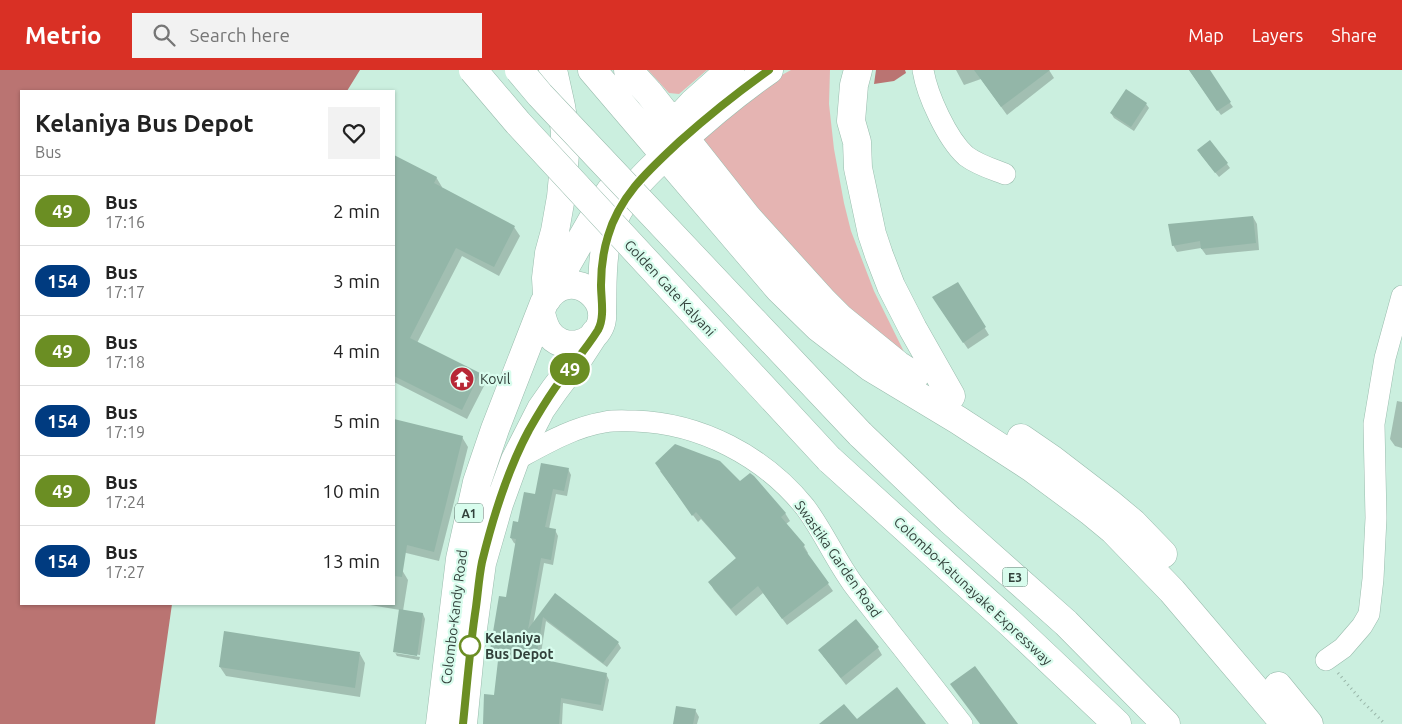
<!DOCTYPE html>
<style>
:root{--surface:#fff;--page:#f2f2f2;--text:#222;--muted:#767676;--line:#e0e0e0;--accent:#d93025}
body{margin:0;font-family:Ubuntu,sans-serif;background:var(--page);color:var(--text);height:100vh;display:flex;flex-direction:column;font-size:19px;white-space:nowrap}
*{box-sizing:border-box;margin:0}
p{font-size:16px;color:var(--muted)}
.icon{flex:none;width:28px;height:28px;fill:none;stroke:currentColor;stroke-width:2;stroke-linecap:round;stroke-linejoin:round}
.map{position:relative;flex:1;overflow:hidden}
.side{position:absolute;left:20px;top:20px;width:375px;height:515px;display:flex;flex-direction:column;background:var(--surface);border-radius:0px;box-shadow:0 1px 4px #0004}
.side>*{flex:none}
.badge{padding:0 10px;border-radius:16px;font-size:18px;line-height:32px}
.map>.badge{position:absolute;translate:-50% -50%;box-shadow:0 0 0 2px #fff}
.round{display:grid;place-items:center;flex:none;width:52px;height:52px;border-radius:0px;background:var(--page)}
.summary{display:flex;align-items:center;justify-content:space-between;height:85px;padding:0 15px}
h1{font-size:24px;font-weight:700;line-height:38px}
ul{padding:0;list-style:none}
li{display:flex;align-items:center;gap:15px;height:70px;padding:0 15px;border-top:1px solid var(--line)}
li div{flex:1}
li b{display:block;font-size:19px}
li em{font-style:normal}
li .badge{min-width:55px;font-weight:700;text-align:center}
header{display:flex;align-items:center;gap:30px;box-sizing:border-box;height:70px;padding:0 25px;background:var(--accent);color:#fff}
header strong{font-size:24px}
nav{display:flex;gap:28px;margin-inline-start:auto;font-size:18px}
.search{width:350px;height:45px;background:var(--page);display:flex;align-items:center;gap:12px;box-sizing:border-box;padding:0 18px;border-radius:0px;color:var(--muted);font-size:19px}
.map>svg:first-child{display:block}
</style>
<header>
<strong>Metrio</strong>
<div class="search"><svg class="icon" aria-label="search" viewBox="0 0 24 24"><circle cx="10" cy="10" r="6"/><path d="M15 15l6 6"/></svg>Search here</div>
<nav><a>Map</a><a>Layers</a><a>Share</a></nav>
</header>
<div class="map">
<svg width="1402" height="654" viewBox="0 0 1402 654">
<rect width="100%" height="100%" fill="#cbefdf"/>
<path fill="#e5b4b2" d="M648,0H707L679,24L669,23Z
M791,0H830L829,34L834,79L844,133L851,161L874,221L909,292L807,200L700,66L769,12Z"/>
<path fill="#ba7472" d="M0,0H360L347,21H21V534H172L155,654H0Z
M876,0H905L906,3L894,11L874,14Z"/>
<path fill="#0003" d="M956,0H1049L1054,8L1007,45L981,9L964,15Z
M1189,0H1206L1233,37L1221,45Z
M1146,34L1149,38L1134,61L1114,48L1111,43Z
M1201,85L1227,94L1230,98L1219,107Z
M394,87L436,107L442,117L441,118L514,157L520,166L499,206L462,186L417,273L479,304L485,314L467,349L394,312Z
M1253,147L1257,154L1259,180L1206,185L1201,178L1177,182L1173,175Z
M958,214L989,265L968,279L938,235Z
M1397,331L1402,332V378L1395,376L1390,369Z
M394,350L462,367L468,377L439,491L394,480Z
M568,399L571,405L567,426L556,424L549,459L555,460L558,466L553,495L544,493L533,555L555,525L618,573L621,578L607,597L546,551L540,590L606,604L609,610L603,641L563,633L562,654H484L495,626L500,587L495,586L492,580L507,529L516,474L514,473L511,468L536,426Z
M660,401L740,413L785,443L790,451L786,454L804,476L808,483L807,484L833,521L787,555L763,523L736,546L714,520L710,513L737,489L701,449L698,452Z
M394,499L402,500L408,510L403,541L423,544L425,549L420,585L395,581V583L420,587L419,590L397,586L394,581L400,540L364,534H394Z
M878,578L882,585L846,615L824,587L820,580Z
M360,584L365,593L360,627L226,606L220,597Z
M695,640L699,647L697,654H674Z"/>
<path fill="#93b6a8" d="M974,0H1050L1001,37Z
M1189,0H1210L1231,32L1217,41Z
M1126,19L1147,33L1131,57L1110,43Z
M1210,70L1228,93L1215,103L1197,80Z
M394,85L437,107L434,113L515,156L494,197L456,178L410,268L480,303L462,340L394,306Z
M1253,146L1256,173L1201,179L1200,171L1172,176L1168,154Z
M958,212L986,257L963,273L932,227Z
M394,349L463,366L434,482L407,475L402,507L394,506Z
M675,374L720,391L740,411L750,403L754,406L786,443L781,447L805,475L803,477L829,513L782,549L758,516L731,539L708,512L736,488L696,442L692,446L655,393Z
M541,393L569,398L564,421L553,419L545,457L556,459L551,490L541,488L528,559L555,523L619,572L603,593L543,547L536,588L607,603L601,635L561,628L559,654H483L484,624L494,625L499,582L490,580L499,526L506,527L516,469L510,468L513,451L518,452L524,422L535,424Z
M399,539L423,543L417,586L393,582Z
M856,549L879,577L841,608L818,580Z
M224,561L360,582L355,618L219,597Z
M975,596L1018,654H980L950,614Z
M897,617L926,654H819L844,634L857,649Z
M676,636L696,639L693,654H673Z"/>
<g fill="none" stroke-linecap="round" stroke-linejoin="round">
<defs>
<path id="street" d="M923,0C927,25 947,69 966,86C978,95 992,99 1005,104
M515,390C543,375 573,357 605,352C615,350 625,351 635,351C700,353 764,386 805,437C823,461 835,489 853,514C865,530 878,546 890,562C914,592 938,623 962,654
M1326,590L1343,578L1362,556L1369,544L1373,509L1376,448L1374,354L1385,288L1402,226"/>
<path id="highway" d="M592,0L779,219L819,258L870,297L958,350L1032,398L1090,441L1113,460L1172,521L1285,654
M628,0L649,23L747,147L823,231L840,248L898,295L915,306
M858,0L854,15L851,51L857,72L858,98L872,164L879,185L891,216L913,259L951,326
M670,58L693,33L730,0
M547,225L546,208L549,183L555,161L561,127L565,84V61L561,36L553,0
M547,229L602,133L611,120
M602,244C603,218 601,194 607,168C618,128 648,101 677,75C706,48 736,23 769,0
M860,364L950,450L1066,553L1166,654
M1021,368L1053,390L1109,433L1133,453L1163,484
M829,389L1009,552L1117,654
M1278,616L1309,654
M440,654L460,489L477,412L495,359L544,233C570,188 626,237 591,268C583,275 571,276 562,273C548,268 544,256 541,243
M463,654L471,573L482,493L499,434L515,390L541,339L555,319L578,289L595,263"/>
</defs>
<use href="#street" stroke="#99bcad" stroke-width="22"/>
<use href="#highway" stroke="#99bcad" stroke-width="29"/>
<path stroke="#99b6a9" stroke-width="3" stroke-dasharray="1 4" stroke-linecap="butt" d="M1338,603L1361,630L1385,654"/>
<use href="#street" stroke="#fff" stroke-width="21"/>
<use href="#highway" stroke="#fff" stroke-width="28"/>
<defs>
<path id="highway-bridge" d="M473,0L518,53L829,389
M519,0L540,25L860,364"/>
</defs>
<use href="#highway-bridge" stroke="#99bcad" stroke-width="29" stroke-linecap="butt"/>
<use href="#highway-bridge" stroke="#fff" stroke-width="28"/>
</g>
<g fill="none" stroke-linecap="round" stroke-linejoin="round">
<defs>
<path id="line" d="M463,654C467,615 470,576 476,537C478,522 479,507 482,492C493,447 507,401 529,360C537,346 546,331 555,318C569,298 585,281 598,260C605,247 601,229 601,215C601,199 603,182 608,166C620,125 650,99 680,71C708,46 738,22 769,0"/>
</defs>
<use href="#line" stroke="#fff" stroke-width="11"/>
<use href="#line" stroke="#6b8e23" stroke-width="8"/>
</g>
<defs>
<symbol id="temple-disc" viewBox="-11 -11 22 22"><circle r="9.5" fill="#b82736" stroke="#d8fced"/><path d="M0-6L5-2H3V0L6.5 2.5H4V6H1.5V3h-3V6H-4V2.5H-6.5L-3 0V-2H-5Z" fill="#fff"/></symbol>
</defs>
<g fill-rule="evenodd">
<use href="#temple-disc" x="448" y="295" width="28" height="28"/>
</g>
<circle fill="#fff" stroke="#6b8e23" stroke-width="2.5" cx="470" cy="576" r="10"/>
<g text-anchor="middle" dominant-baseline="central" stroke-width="4.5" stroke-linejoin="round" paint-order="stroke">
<g fill="#d8fced" stroke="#647970" stroke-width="1">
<rect x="455" y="433.5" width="28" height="19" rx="4"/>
<rect x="1002.5" y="497.5" width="25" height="19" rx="4"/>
</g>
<g font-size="12" font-weight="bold" fill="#32413b">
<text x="469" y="443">A1</text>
<text x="1015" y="507">E3</text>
</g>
<g font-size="14" fill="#32413b" stroke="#d8fced">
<text transform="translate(670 218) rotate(47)">Golden Gate Kalyani</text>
<text transform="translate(838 489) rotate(55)">Swastika Garden Road</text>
<text transform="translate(973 521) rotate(43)">Colombo-Katunayake Expressway</text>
<text transform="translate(454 547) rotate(-83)">Colombo-Kandy Road</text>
</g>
<g font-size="14" fill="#32413b" stroke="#d8fced" text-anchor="start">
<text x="480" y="309">Kovil</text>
</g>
<g font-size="14" font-weight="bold" fill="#32413b" stroke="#d8fced" text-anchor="start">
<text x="485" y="568">Kelaniya<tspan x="485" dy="16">Bus Depot</tspan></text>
</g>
</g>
</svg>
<b class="badge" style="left:570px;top:299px;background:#6b8e23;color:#fff">49</b>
<section class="side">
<div class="summary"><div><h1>Kelaniya Bus Depot</h1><p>Bus</p></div><a class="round"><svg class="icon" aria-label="heart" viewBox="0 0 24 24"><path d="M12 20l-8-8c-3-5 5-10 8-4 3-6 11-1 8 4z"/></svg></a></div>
<ul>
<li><span class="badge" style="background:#6b8e23;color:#fff">49</span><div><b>Bus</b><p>17:16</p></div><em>2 min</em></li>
<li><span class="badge" style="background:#003b80;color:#fff">154</span><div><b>Bus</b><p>17:17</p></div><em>3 min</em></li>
<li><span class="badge" style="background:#6b8e23;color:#fff">49</span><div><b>Bus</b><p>17:18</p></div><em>4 min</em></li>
<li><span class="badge" style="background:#003b80;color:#fff">154</span><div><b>Bus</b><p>17:19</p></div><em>5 min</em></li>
<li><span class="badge" style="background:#6b8e23;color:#fff">49</span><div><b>Bus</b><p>17:24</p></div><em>10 min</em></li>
<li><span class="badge" style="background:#003b80;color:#fff">154</span><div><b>Bus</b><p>17:27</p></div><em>13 min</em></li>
</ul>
</section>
</div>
